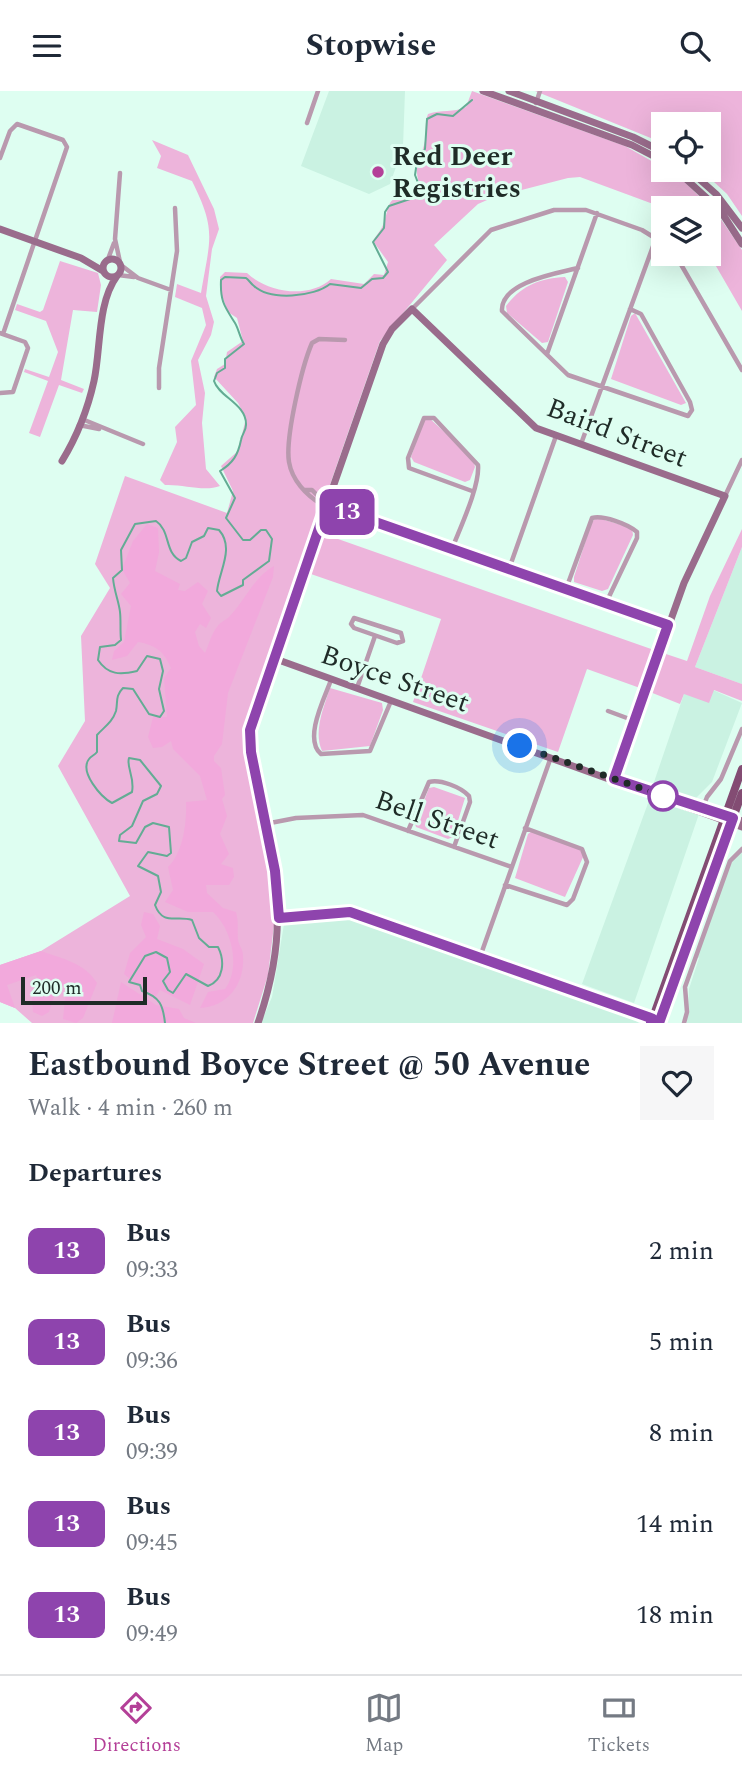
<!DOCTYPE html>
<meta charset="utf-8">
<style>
:root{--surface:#fff;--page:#f6f6f7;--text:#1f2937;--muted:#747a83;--line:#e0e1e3;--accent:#b44098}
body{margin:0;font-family:Spectral,serif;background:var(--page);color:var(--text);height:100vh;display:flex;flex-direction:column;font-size:26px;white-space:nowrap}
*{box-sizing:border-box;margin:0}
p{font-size:23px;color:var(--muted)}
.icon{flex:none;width:38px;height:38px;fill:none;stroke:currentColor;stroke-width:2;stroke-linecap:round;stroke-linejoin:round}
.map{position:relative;height:932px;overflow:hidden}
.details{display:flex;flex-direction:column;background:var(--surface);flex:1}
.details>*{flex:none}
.badge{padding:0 14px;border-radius:10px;font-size:24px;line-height:46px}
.buttons{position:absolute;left:651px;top:21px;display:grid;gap:14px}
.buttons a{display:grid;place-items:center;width:70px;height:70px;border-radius:0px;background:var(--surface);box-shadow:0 7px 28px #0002;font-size:35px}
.scale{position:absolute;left:21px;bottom:18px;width:126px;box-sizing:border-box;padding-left:7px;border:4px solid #1f2b27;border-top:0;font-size:19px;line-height:24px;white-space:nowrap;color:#1f2b27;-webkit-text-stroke:5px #defef1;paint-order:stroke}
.you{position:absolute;width:35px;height:35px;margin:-18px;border:5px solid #fff;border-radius:50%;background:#1a73e8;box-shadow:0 0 0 10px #1a73e833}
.map>.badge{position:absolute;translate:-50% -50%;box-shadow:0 0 0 4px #fff}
h2{padding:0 28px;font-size:26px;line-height:63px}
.round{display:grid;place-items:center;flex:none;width:74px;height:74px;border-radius:0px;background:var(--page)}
.overview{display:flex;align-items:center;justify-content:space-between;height:119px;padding:0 28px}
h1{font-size:33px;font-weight:700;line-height:52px}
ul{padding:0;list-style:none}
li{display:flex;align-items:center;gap:21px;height:91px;padding:0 28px}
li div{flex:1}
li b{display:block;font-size:26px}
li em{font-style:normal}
li .badge{min-width:77px;font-weight:700;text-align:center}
header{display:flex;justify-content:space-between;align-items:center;height:91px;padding:0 28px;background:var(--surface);font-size:32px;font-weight:700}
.dock{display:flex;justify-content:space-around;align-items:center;height:98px;border-top:2px solid var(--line);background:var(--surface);font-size:19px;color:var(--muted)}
.dock a{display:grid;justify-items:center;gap:4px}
.dock .on{color:var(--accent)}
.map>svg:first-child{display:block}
</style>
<header><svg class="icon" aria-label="menu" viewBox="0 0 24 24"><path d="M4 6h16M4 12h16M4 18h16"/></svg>Stopwise<svg class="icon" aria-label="search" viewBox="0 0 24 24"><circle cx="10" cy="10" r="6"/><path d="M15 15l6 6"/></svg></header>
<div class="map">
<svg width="742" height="932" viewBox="0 0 742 932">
<rect width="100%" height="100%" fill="#defef1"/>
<path fill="#caf2e2" d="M329,0H405L403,56L390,93L369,103L301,75Z
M742,456V593L695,576Z
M713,599L742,612L712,691L694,709L653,694L684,603Z
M651,704L700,720L634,912L582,893Z
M742,758V932H687L689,898L699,867L695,865L730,770Z
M331,823L354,825L569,902L629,925L639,932H261L272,906L284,833Z"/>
<path fill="#edb4db" d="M472,0L625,55L678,85L716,121L742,159V220L709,163V117H664L580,86L568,87L494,106L478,113L434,154L447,169L380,250L248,629L252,687L269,774L275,826L268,884L253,932H32L15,917L0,911V874L41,860L130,805L58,675L85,630L81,545L110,497L95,473L125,385L227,422L233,400L221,375L238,360L246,327L238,312L214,286L217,278L225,273L227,261L243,250L237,227L228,221L221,202L220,186L225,181L247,182C268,202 309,208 331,188L364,193L374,183L384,184L388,171L373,150C376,145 381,139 383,134C391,114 384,104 414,106L421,98C412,73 420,72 425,50C427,40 424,33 428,23C442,18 453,22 466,16Z
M535,0H742V125L727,103L701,79H709V33H663V52Z
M152,49L188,64L214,118L219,138L212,158L206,205L214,231L211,244L198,269L205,302L202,332L206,378L220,395C204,401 183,393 165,394L160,389L177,351L175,336L196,314L191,270L206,234L202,217L175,206L177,193L201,202C210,148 217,140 192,90L157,77L161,65Z
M60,170L98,182L101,194L97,221L73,219L61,289L84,298L82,302L59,294L40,346L29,342L48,290L24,281L25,278L49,286L58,261L46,230L15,219L17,213L40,221L43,219Z
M565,186L568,191L548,251L542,252L507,222L506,215C521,195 540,187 565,186Z
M635,222L686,312L681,314L611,288L631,225Z
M428,326L473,367L475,376L470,389L465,391L414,371L411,366L423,331Z
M598,427L632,437L633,444L608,498L602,500L574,491V486L592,430Z
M742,438V456L695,576L742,593V610L714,599L709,612L684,603L680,613L650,601L663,562L687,570L710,505Z
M321,442L654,559L640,597L587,578L558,661L413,611L441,528L308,482Z
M330,597L382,612L383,619L370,655L322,660C313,640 324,616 330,597Z
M434,696L465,707L453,746L448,748L416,736L415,733L429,697Z
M532,740L582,757L584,764L565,806L515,787L528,743Z"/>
<path fill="#f2a9dc" d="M147,433L158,437L159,461L155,480L180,493L178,499L185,500L198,491L208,500L202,513L211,527L206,537L200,533L195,541L199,555L205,562C209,554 211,543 217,536C220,531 226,529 230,525C246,508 254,486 274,475L273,486L228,602L222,653L214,665V670L221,677L225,704L222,708L227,725L220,743L229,763L221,773L233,777L234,786L229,794H206L207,802L223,817L236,821C239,832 237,839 238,848C238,853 243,858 243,864C245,892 229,915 200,917L208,901L225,898C241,877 232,838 213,821H188L165,811L173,799L168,776C183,762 187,731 186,711L207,709L200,685L173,658L171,650L162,656L153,657L148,646L153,626H167L164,587L171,577C164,560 155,554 138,551L127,565L112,569L114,560L124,551L131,515L121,503L130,492L122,478L133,450Z
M144,821L153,823L160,835L157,848L183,858L204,873L190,914L160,899L154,908L124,883L130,862L146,846L141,834Z
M41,860C63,868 85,872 97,892L83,927L76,932L63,928L66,898L58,892L49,921L42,925L33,921L32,908L39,893L36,884L7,894L15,917L0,911V874Z
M121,891L156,914L179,918L184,927L196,932H112Z"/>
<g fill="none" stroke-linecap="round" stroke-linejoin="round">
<path stroke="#63ac94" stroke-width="2" d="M165,932C163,914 160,906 142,900L140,894L129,891L145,865L156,861L167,867L170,881L163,890L168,899L173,902L186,883L208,895C224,889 225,870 218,856H209L199,847L192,829C176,824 163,835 155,814L161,801L158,785L138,775L148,761L167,765L171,762L169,736L153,732L145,736L136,752L119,750L120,744L132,735L143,710L157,703L161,695L140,669L129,667C126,676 135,686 132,701L112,712C101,706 79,681 89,668C91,665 95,664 97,661V644C104,636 112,632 116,620C118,611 115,605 123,597L133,598L149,623L160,626L164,620L159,598L163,580L160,568L147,565L137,580C120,584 108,584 98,569L100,556L115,554L121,549C120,539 121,530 120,521C119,511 114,500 113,487L122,479L121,459L135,433L156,430C171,440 164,462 181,470L186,467L192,451L204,445L208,437L219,439C235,457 219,480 217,500L221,505L243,494V489L269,470L272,448L266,439H261L250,449H243L226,427L235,407L220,380C233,372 238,364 241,349C242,343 246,340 246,334C247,313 219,306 214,290L217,282L225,277V268L244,253C240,247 239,239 235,232C225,216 220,211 221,189L225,186L246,187C249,189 251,193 254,195C270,210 314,206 330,193L361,197L372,188L383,187L388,181L373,151L384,137L385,121L389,115L419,105L420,97L415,84L418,64L425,58L427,28L437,23L453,25L472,9"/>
<path stroke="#b999ae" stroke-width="4.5" d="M536,12L540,0
M307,32L318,0
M0,67L10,40L17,33L63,49L67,56L3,243
M675,163L742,279
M108,168L114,152
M120,171L115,148L120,82
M121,174L138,187L171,199
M578,177C558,182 500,191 502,220L568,284L688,325L692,319L690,311L641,223L630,218
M118,184L134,186
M412,218L491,139L554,119H586L642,139L663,152
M0,242L25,251L28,257L13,301L0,302
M345,249L319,248L312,252C302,275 285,347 289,371C292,389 306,404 321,413L669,534
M547,263L597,122
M159,297V277L177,160L175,117
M82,328L143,353
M79,334L99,338
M581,353L656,147
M305,399H312L326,413
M725,405L742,369
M452,458C460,437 480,395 478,374L434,327H424L408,367L409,377L472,400
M509,478L556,345
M566,498L592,427C603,424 628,433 637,441V447L606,512
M354,527L401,542L403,550L397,552L354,537L351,533Z
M331,589C325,606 303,648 321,663L370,660L391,610
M357,597L375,545
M608,620L635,630
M702,719L707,706L721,688L742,638
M265,733L296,727L363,724L512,776
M408,740L429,691C440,688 461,696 469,705L470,711L454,756
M505,794L567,814L573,808L587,771L582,758L525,737
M480,866L551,666
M684,932L687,921L685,896L730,770L742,758"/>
<path stroke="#9a6c8c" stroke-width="7" d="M483,0L632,54L663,70
M509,0L633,46L663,61
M676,79L720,119L742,153
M689,79L716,103L742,137
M0,138L81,167L103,180
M103 177a9 9 0 1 1 18 0a9 9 0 1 1-18 0Z
M62,370C76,347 88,317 94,290C101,258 97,212 117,185
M273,567L742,736
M703,719L742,730
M280,827L306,823L350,821L655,929
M258,932C286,851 280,803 263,721C257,692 247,661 251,631L383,253L392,238L412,218L536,337L725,405L684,492L614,688"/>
<path stroke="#834c73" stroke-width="8" d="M651,932L742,678
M659,932L742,702"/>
</g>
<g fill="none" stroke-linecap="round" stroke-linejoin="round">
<defs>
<path id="line" d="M651,932L653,928L648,926L350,821L279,827L275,780L251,661L250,639L327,414L668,534L614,688L733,727L659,932"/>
</defs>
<use href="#line" stroke="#fff" stroke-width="16"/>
<use href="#line" stroke="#8e44ad" stroke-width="10"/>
<path stroke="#1f2b27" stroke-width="7" stroke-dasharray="0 12.6" d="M520,655L669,707L663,705"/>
</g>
<circle fill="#b44098" stroke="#defef1" stroke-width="2.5" cx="378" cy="81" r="7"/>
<circle fill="#fff" stroke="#8e44ad" stroke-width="3.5" cx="663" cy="705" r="14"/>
<g text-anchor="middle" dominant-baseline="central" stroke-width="6" stroke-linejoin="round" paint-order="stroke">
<g font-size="28" font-weight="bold" fill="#1f2b27" stroke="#defef1" text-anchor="start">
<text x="392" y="65">Red Deer<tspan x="392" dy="32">Registries</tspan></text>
</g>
<g font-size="28" fill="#1f2b27" stroke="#defef1">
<text transform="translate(617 342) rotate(21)">Baird Street</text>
<text transform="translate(395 588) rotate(19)">Boyce Street</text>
<text transform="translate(437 729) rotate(19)">Bell Street</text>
</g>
</g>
</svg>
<div class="buttons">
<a><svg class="icon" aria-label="locate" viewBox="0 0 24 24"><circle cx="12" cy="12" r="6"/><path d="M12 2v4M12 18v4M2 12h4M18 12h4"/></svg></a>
<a><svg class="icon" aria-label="layers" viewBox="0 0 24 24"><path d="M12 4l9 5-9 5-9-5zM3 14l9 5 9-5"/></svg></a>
</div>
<div class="scale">200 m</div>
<div class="you" style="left:520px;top:655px"></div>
<b class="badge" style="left:347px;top:421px;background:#8e44ad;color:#fff">13</b>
</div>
<section class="details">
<div class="overview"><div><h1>Eastbound Boyce Street @ 50 Avenue</h1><p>Walk · 4 min · 260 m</p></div><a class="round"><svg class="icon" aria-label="heart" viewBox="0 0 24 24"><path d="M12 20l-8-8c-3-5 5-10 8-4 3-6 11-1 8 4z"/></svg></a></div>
<h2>Departures</h2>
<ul>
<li><span class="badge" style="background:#8e44ad;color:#fff">13</span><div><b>Bus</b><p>09:33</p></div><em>2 min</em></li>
<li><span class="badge" style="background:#8e44ad;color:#fff">13</span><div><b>Bus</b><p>09:36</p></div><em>5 min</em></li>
<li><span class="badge" style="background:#8e44ad;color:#fff">13</span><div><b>Bus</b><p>09:39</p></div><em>8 min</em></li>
<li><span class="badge" style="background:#8e44ad;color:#fff">13</span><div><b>Bus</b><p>09:45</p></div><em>14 min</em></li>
<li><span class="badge" style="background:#8e44ad;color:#fff">13</span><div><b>Bus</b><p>09:49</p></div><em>18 min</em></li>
</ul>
</section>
<nav class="dock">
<a class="on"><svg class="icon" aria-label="directions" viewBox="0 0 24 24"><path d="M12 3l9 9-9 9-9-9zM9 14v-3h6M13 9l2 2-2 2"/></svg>Directions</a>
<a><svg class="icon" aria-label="map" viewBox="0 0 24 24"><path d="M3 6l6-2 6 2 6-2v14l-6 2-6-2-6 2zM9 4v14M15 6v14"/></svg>Map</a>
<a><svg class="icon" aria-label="tickets" viewBox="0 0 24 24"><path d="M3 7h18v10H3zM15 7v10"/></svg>Tickets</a>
</nav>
